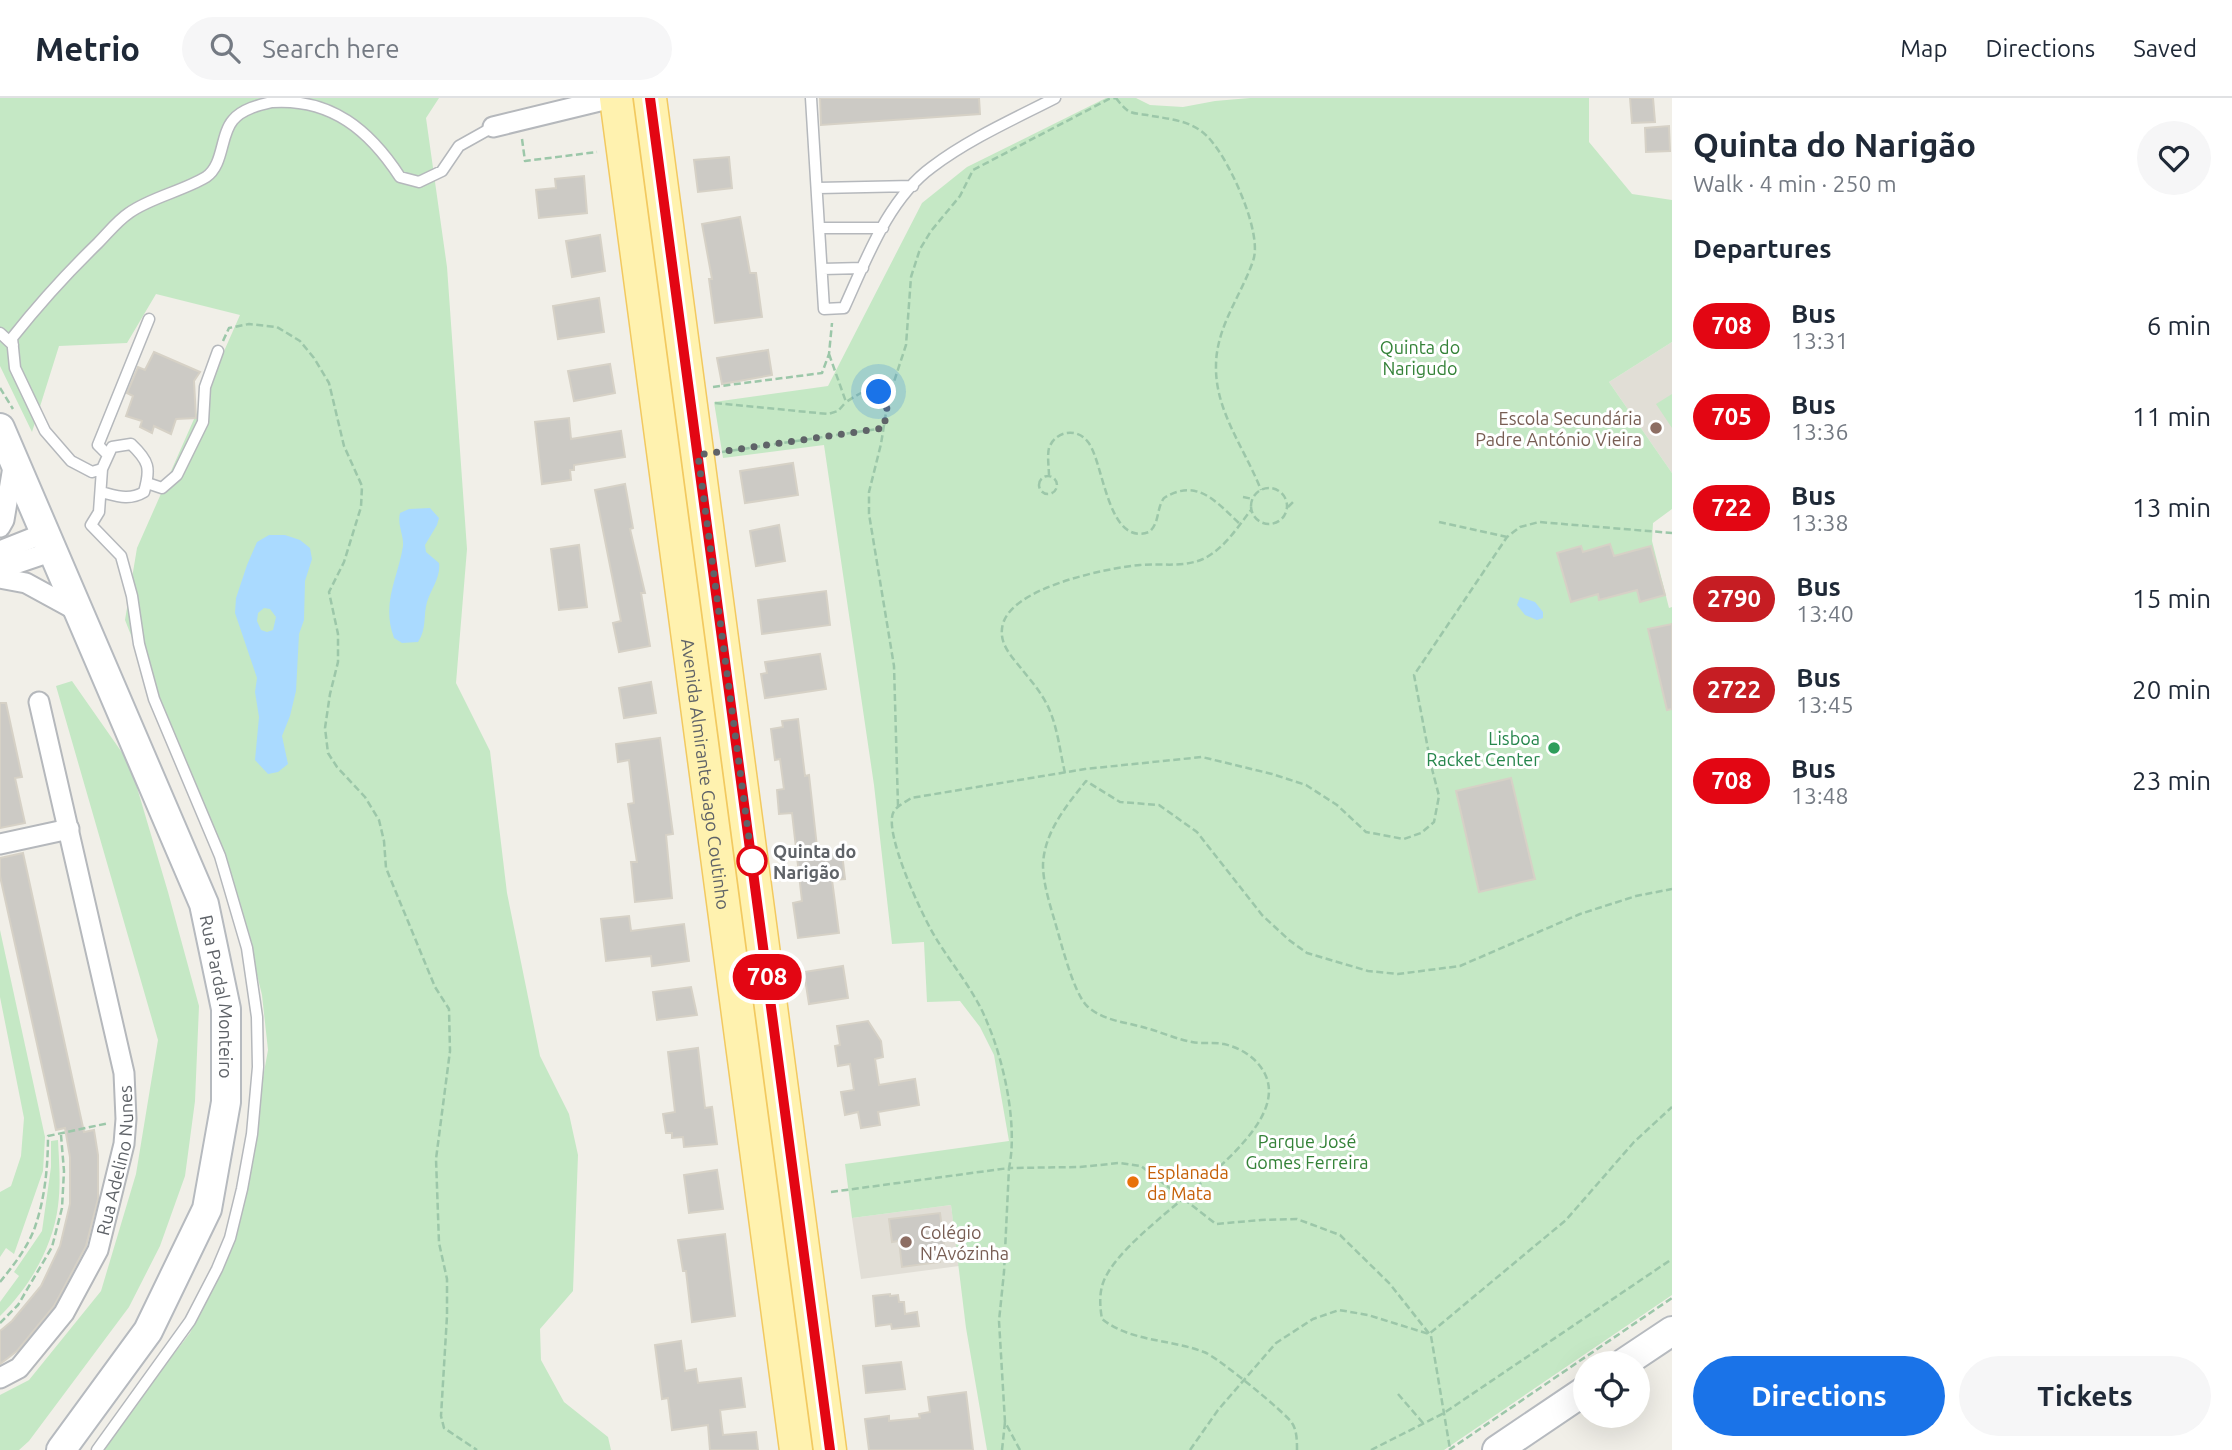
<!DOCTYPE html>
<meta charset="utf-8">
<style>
:root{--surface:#fff;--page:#f6f6f7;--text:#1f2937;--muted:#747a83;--line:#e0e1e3;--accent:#1a73e8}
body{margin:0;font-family:Ubuntu,sans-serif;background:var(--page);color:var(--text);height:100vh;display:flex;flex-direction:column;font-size:26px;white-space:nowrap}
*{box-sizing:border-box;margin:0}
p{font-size:23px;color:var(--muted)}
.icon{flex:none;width:38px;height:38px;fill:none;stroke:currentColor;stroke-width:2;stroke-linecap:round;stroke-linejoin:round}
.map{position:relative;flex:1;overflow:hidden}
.panel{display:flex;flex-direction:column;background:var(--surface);width:560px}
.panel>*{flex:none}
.badge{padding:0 14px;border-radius:23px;font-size:24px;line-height:46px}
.tools{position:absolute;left:1573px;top:1253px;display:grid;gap:14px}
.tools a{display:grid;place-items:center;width:77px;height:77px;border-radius:50%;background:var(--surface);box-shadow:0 7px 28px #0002;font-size:35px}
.you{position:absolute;width:35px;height:35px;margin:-18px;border:5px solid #fff;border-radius:50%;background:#1a73e8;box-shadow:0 0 0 10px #1a73e833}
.map>.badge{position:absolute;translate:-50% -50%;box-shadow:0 0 0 4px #fff}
h2{padding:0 21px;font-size:26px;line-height:63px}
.round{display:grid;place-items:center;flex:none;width:74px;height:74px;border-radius:37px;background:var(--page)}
.headline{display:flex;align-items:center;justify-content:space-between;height:119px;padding:0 21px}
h1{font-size:33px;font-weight:600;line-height:52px}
.primary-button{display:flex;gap:14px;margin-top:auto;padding:14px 21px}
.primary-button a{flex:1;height:80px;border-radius:42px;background:var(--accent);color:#fff;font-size:28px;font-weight:600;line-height:80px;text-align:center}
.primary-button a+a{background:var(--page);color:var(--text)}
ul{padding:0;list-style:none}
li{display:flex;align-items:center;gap:21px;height:91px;padding:0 21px}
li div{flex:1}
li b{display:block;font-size:26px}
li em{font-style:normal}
li .badge{min-width:77px;font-weight:700;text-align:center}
header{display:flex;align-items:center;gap:42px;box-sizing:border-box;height:98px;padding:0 35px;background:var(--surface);border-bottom:2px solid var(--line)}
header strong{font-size:33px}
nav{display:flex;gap:38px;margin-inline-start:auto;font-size:24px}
.search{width:490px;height:63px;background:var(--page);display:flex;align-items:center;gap:18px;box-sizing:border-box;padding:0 24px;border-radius:38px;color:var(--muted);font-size:26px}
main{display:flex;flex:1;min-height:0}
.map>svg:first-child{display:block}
</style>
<header>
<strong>Metrio</strong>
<div class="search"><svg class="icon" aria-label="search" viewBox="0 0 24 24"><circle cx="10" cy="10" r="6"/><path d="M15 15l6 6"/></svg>Search here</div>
<nav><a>Map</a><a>Directions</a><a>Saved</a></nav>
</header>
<main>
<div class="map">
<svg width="1672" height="1352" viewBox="0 0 1672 1352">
<rect width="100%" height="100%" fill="#f1efe8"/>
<path fill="#e1ded6" d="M1672,244V375L1609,284Z
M951,1107L959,1168L861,1181L852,1120Z"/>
<path fill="#c5e8c5" d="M0,0H439L426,20L447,169L467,451L456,585L490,653L507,795L540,958L569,1016L578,1057L573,1193L540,1231L541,1262L564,1304L608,1339L611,1352H100L190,1235L232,1150L268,952L262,897L244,824L125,522L137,450L240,217L156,196L127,245L59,248L32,334L0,268Z
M628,0H638L718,603L713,604L708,592Z
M1106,0H1136L1150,7L1183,9L1215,3L1250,0H1589V44L1632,96L1672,102V244L1609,284L1672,375V411L1653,425L1652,443L1669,510L1672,509V1197L1444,1352H987L966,1230L951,1107L852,1120L845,1066L1009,1043L994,957L980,929L960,903L927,904L924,844L892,846L874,687L824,347L723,360L714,304L828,288L922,105L967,69Z
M1672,296V330L1656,306Z
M72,583L130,666L168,794L199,908L195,1003L185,1078L160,1148L129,1209L29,1343L19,1352H0V1297L29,1282L101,1193L136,1076L158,942L56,588Z
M738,803L746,821L818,1352H808Z
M0,832L45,1039L43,1073L14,1156L6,1150L0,1159V1094L11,1088L21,1058L24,1020L0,899Z
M58,1042C59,1063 61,1086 58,1108C53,1149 29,1190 0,1218V1204L19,1178L14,1174L42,1133L51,1069V1043Z"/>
<path fill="#aadaff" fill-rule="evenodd" d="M430,410L439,420L437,427L425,447L426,454L439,465C441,479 431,491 427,504C423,518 427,531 418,544L402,545L394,540C381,505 398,480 403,448C404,437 397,427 400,415L409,411Z
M269,437H285L300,442L310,450L312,461L305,483L304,522L299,536L296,593L290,618L282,638L288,666L278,674L268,676L255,662L259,619L255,594L257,580L235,515L236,500L247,467L257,444ZM264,510L270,511L276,519L273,532L267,534L261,532L257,523L258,515Z
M1520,499L1535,504L1543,514V520L1537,522L1525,517L1517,507Z"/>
<path fill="#cccac5" stroke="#d6d1c6" stroke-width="2" d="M820,0H979L980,16L821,27Z
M1630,0H1653L1655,24L1632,25Z
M1669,28L1670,53L1646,54L1645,30Z
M729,59L732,90L698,94L694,62Z
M584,78L587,115L539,120L536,92L556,90L555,81Z
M740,119L750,175H756L762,219L715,225L709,181H712L702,126Z
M600,137L605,173L572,179L566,143Z
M599,200L604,234L558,241L553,208Z
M768,252L772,277L722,286L717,260Z
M154,254L200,274L194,283L196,320L176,321L171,336L154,328L152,335L140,329L142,323L126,318L133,298L127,295L138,269L145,272Z
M610,266L615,295L574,303L568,273Z
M569,320L571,341L621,333L625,359L574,367V372H570L571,382L542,386L535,324Z
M793,365L798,397L745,405L740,373Z
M625,386L633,430L630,431L645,495H641L650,548L619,554L613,525L621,523L595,392Z
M779,427L785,463L756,468L750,433Z
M1610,446L1614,458L1651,448L1665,497L1640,504L1637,492L1599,502L1598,496L1571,504L1557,455L1581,448L1583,454Z
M579,447L587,509L559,512L551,451Z
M826,493L830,527L762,536L758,502Z
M1672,526V611L1667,612L1648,531Z
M820,556L826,591L765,600L761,576L767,575L765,564Z
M651,584L656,615L624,620L619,590Z
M0,605H6L22,679L15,680L25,725L0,730Z
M798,621L805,678L809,677L818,758L842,755L845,781L832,782L839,835L798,840L793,805L802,803L792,715L779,716L777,692L784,691L780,661L775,662L771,631L783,629L782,623Z
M660,640L673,736L666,737L672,800L635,804L631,764H637L628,706L634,705L629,662L618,664L616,646Z
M1511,680L1535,781L1479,794L1456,693Z
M23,755L84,1034L94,1032L98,1057V1101L86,1148L54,1208L17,1253L0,1266V1233L12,1223L41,1188L60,1148L70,1106V1059L65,1030L56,1032L0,778V760Z
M629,818L631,833L684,826L689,863L652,868L651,858L606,863L601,821Z
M843,868L848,900L809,906L804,874Z
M691,889L697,917L657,922L653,894Z
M868,923L881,943L883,959L875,961L879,987L915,981L919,1007L878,1014L880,1027L861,1030L858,1014L845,1017L841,994L854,992L850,966L838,968L835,948L840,947L837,928Z
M698,950L705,1010L712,1009L717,1046L684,1049L683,1039L672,1040V1035H666L663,1016L675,1014L668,954Z
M717,1072L723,1111L689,1115L684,1077Z
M940,1115L944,1147H938L940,1164L902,1169L899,1143L892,1144L889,1121Z
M725,1136L735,1218L692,1224L686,1173H683L678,1142Z
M890,1196V1198L898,1197L899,1204H904L905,1216L917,1214L919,1228L892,1231L891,1226L876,1228L873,1198Z
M681,1243L685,1273L696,1271L698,1285L741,1280L745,1309L720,1312L723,1337L756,1334L758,1352H710L708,1327L672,1332L668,1300L662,1301L655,1247Z
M901,1264L905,1291L866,1295L863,1268Z
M966,1294L973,1352H869L865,1321L889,1318V1323L920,1320L919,1316L930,1314L928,1299Z"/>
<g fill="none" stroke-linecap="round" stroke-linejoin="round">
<defs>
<path id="lane" d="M811,0L824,211L844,210C866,162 888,101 932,69C969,41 1014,21 1055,0
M818,90L913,88
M820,130H883
M822,171L863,170
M0,235L13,247
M108,357L98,347L149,221
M102,371L92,374L71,363L45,333L15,270L12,240C39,206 67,175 98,145C108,135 117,123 129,115C149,100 183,93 206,79C224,67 220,37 233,22C242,11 259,7 272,4C332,0 370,33 400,79L419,84L442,73L459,48L493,29
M147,385L162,390L177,377L203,324L205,289L218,253
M97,1352L190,1223L217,1171L230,1140L242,1091L252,1036L258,969L257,919L247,850L220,758L154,601L139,546L132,498L121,458L91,427L99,414L102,371L112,349L131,346C149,363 151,370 144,394C129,403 117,398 101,394"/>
<g id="street">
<path d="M493,29L612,0"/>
<path d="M0,429L4,422L14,363"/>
<path d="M0,453L45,435"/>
<path d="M0,471L53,453"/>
<path d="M0,480L26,485L81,515"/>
<path d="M0,746L69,731"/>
<path id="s1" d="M0,1280L19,1270L64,1215L98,1152L124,1046L126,1021L124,975L39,604"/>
</g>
<g id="secondary">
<path id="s2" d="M0,330L204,806L226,911V1004L207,1111L148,1233L61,1352"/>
<path d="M1624,1265L1672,1233"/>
<path d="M1497,1352L1586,1292"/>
</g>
<g id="primary">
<path id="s3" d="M616,0L796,1352"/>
<path d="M650,0L830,1352"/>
</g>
</defs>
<use href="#lane" stroke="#b5b8bc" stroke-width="13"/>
<use href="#street" stroke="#b5b8bc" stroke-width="23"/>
<use href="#secondary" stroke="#b6babf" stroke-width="32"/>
<use href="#primary" stroke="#f2c960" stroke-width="35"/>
<path stroke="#9cc7a9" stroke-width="2.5" stroke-dasharray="7 3.5" stroke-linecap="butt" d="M1116,0C1119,4 1123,9 1127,12C1132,16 1141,16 1147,17C1173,22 1196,22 1213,45C1231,67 1263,136 1253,163C1241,198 1216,229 1216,268C1215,313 1245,351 1261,392
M522,41L525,63L597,54
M223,243L229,230L249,226L277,229L300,243L314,260L329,285L344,348L362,388L361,409L344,464L329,494L338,536V564L330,596L325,630L328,655L337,669L365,699L379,722L384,743L386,770L435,889L449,911L450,953L436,1061L439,1145L447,1181V1218L441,1318L444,1330L477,1352
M829,256L846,304C864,293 870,286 888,301
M713,289L822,275L829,256L832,225
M0,290L13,311
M715,305L828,316L838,313L846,304
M722,354L884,330
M1039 387a9 9 0 1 1 18 0a9 9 0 1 1-18 0Z
M1049,378C1049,370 1047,358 1049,350C1055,333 1077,329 1088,344C1104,364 1107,449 1149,434C1160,425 1156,411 1164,400C1198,379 1217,405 1240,426
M1251 408a18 18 0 1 1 36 0a18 18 0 1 1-36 0Z
M1243,399L1253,401
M1288,409L1295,402
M1439,424L1507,439
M1065,675C1059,650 1057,620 1042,598C1036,588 1027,578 1020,569C1011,558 1000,546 1002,531C1005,490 1107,470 1140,467C1162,465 1182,470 1203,461C1224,451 1237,430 1251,412
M898,708L894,568L869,416V394L881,346L888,302L906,247L911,179L920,151L931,133L960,98L973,72L1109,1L1116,0
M831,1094L1009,1070C1018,1028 1004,963 987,924C975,893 951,866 934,837C922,817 882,732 894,713C898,707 906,704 911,700L1085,671L1202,659L1272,676L1306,687L1337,707L1366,734L1404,741L1421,735L1434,724L1439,698L1431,667L1414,577L1507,439L1520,429L1539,424L1672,435
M0,1184C13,1168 28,1149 35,1129C45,1100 48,1068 48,1038L109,1025
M0,1225L18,1207L52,1149L62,1110L64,1073L61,1037
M1398,1296L1423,1325
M1002,1352L1005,1324
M1020,1352L1005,1324L999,1223L1004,1174L1009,1070L1080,1069L1119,1065L1141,1068L1216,1126L1261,1122L1297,1121L1340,1137L1390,1186L1431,1238L1450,1351
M1190,1352L1218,1312L1276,1245L1313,1221L1339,1212L1368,1217L1429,1236L1566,1122L1634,1044L1672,1009
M1297,1352C1297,1344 1297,1332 1292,1325C1286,1315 1216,1258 1204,1254C1170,1241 1131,1244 1102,1221C1100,1210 1099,1196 1103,1185C1124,1125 1297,1042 1265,976C1257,960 1241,950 1224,946C1213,944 1202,946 1192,944C1176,941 1161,934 1146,930C1126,924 1103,923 1087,908C1073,894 1061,844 1055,824C1050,807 1043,785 1043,767C1044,734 1067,707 1086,683L1120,704L1159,707L1197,734L1262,817L1289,842L1307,855L1368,873L1398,876L1460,868L1580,816L1636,798L1672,791
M1371,1352L1444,1315L1672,1161
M1449,1352L1672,1200"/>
<use href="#lane" stroke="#fff" stroke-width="10"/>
<use href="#street" stroke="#fff" stroke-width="19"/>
<use href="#secondary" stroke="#fff" stroke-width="28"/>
<use href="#primary" stroke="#fff2af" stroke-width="32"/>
</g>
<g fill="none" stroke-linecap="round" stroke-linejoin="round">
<defs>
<path id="line" d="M650,0L830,1352"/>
</defs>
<use href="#line" stroke="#fff" stroke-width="16"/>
<use href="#line" stroke="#e30613" stroke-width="10"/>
<path stroke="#5f6368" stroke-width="7" stroke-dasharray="0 12.6" d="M752,763L698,357L884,330L888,302L879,294"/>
</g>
<g fill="#8d6e63" stroke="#fff" stroke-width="2.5">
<circle cx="1656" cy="330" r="7"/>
<circle cx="906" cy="1144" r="7"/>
</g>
<circle fill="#2e9e5b" stroke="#fff" stroke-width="2.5" cx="1554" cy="650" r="7"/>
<circle fill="#fff" stroke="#e30613" stroke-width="3.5" cx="752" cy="763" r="14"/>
<circle fill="#e8710a" stroke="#fff" stroke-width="2.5" cx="1133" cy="1084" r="7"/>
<g text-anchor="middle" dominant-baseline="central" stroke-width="6" stroke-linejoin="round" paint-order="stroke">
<g font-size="18" fill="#348238" stroke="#fff">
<text x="1420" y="249">Quinta do<tspan x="1420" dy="21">Narigudo</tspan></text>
<text x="1307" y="1043">Parque José<tspan x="1307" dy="21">Gomes Ferreira</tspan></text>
</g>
<g font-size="18" fill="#785e54" stroke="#fff" text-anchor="end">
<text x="1642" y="320">Escola Secundária<tspan x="1642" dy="21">Padre António Vieira</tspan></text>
<text x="920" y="1134" text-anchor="start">Colégio<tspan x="920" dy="21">N'Avózinha</tspan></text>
</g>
<g font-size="18" fill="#27864d" stroke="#fff" text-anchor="end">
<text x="1540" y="640">Lisboa<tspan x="1540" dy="21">Racket Center</tspan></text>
</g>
<g font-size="18" fill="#5f6368" stroke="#fff">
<text stroke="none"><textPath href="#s3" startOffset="682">Avenida Almirante Gago Coutinho</textPath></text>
<text stroke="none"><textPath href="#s2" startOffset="612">Rua Pardal Monteiro</textPath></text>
<text stroke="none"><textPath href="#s1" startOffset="256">Rua Adelino Nunes</textPath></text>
</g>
<g font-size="18" font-weight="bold" fill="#5f6368" stroke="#fff" text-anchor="start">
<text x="773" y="753">Quinta do<tspan x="773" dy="21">Narigão</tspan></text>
</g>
<g font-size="18" fill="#c56008" stroke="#fff" text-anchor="start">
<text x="1147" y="1074">Esplanada<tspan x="1147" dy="21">da Mata</tspan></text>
</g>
</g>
</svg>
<div class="tools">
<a><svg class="icon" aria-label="locate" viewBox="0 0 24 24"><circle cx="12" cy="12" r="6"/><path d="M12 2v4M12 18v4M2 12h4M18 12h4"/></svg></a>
</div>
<div class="you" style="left:879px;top:294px"></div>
<b class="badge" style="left:767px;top:879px;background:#e30613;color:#fff">708</b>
</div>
<section class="panel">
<div class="headline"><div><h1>Quinta do Narigão</h1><p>Walk · 4 min · 250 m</p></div><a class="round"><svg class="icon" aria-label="heart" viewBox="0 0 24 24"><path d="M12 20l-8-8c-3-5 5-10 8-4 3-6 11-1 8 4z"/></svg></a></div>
<h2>Departures</h2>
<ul>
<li><span class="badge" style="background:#e30613;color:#fff">708</span><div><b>Bus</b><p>13:31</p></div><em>6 min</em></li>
<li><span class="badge" style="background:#e30613;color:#fff">705</span><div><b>Bus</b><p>13:36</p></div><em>11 min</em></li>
<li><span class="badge" style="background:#e30613;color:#fff">722</span><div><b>Bus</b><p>13:38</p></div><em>13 min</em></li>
<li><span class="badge" style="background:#c61d23;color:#fff">2790</span><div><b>Bus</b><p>13:40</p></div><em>15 min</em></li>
<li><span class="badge" style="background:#c61d23;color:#fff">2722</span><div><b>Bus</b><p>13:45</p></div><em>20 min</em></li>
<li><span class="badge" style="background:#e30613;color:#fff">708</span><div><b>Bus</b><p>13:48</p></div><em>23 min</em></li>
</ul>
<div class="primary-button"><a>Directions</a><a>Tickets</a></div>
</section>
</main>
